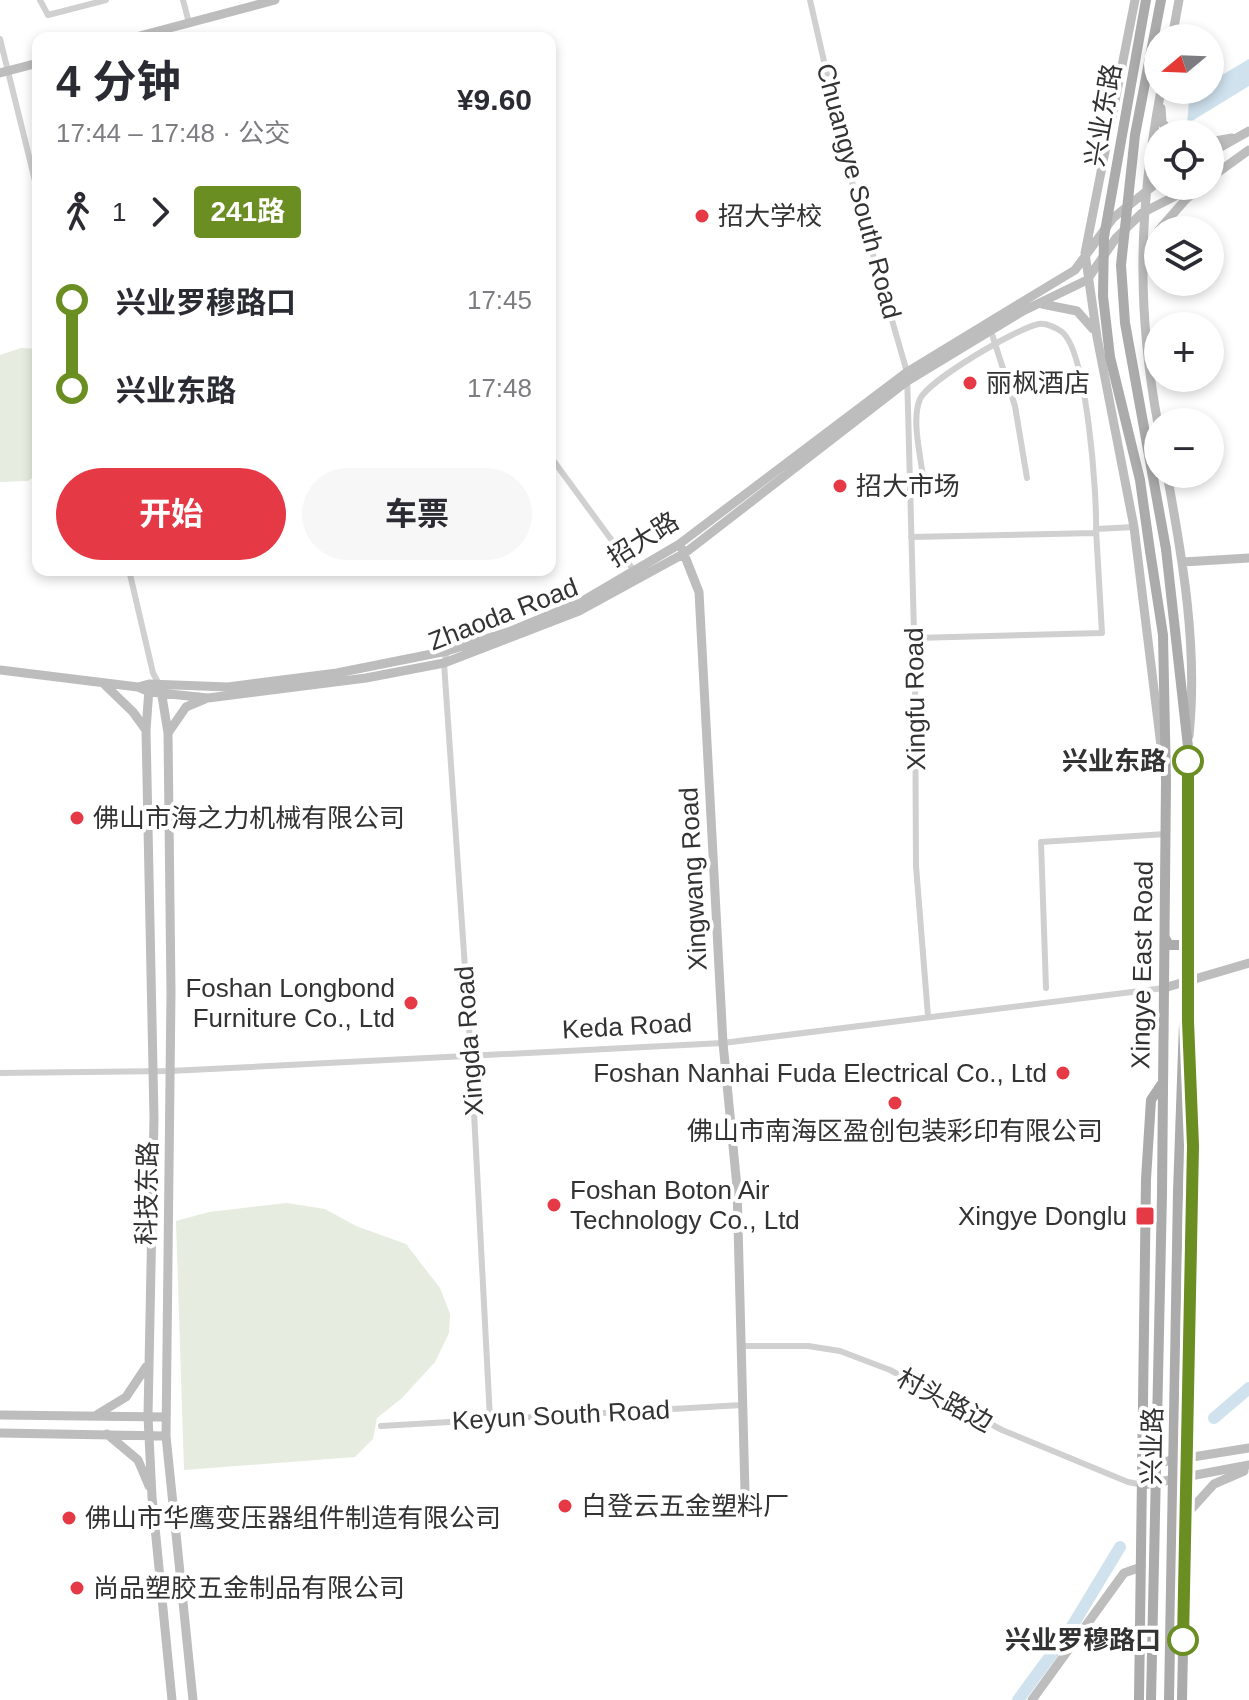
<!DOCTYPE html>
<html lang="zh">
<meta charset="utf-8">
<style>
:root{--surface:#fff;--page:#f7f7f7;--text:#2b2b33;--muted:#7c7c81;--accent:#e63946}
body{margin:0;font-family:Arial,"Noto Sans SC",sans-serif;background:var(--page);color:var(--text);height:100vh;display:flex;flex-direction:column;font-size:30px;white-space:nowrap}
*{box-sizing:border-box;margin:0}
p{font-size:26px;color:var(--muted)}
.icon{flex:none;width:44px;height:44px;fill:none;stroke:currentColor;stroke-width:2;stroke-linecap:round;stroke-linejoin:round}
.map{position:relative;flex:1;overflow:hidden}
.panel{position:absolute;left:32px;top:32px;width:524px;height:544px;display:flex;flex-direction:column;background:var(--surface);border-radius:16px;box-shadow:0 4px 12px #0003}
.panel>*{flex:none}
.badge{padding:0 16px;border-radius:6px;font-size:28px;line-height:52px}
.needle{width:52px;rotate:251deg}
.tools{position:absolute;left:1144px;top:24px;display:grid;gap:16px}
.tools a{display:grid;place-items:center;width:80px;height:80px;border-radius:50%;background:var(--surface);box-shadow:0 4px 12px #0003;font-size:40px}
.map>.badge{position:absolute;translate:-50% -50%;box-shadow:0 0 0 4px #fff}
.legs{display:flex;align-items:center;gap:12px;height:88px;padding:0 24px;font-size:26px}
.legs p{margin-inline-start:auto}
.overview{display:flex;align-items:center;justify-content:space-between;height:136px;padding:0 24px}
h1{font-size:44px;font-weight:700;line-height:60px}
.cta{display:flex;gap:16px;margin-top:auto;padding:16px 24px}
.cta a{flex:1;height:92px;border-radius:48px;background:var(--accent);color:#fff;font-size:32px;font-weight:700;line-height:92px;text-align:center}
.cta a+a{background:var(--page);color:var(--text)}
ul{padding:0 24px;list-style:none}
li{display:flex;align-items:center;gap:28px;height:88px;font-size:30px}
li i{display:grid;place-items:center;width:12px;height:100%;margin:0 10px;background:currentColor}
li i::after{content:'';width:20px;height:20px;margin:-10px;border:6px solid;border-radius:50%;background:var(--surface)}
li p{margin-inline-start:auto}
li:first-child i{background:linear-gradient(#0000 50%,currentColor 0)}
li:last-child i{background:linear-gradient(currentColor 50%,#0000 0)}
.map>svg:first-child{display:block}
</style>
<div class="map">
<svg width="1249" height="1700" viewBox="0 0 1249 1700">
<rect width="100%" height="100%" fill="#fff"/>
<path fill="#e6ecdf" d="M21,348L38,349V474L28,481L0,482V355Z
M287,1203L325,1209L356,1226L406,1244L440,1288L450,1314L449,1333L435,1362L402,1398L377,1418L373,1439L355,1457L184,1470L176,1221L209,1212Z"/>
<path fill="#cfe2ee" d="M1249,59V86L1187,124L1189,101L1195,91L1210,90V82Z"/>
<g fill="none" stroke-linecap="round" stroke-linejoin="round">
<path stroke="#cfe2ee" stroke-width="12" d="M1214,1418L1249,1388
M1018,1700L1071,1628L1120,1547"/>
<path stroke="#d0d0d0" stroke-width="6" d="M40,0L48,15L106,0
M183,0L189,23
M810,0L850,175L907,372L915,669L916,866L928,1016
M0,39L38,193
M990,328L1015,406L1027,478
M550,456L635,572
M923,478C921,456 911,420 920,399C929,380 1017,328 1039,324C1046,323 1057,328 1062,332C1087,352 1097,495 1096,529
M911,537L1096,533
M129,570L153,673L160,686
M915,638L1102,633L1096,529L1134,527
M447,651L444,663L471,1055L490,1419
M1046,988L1041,842L1166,834
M0,1073L170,1071L723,1043L1164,988
M740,1346H808L840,1351L890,1370L1002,1430L1128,1482L1143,1485
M381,1426L742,1405"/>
<path stroke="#bdbdbd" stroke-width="9" d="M1135,0L1085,253L1097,337L1134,527L1162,754
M132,38L275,0
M1172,38L1179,0
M0,73L38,63
M1161,108L1162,122L1171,134
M1210,142L1232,138
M1210,153L1249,131
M1210,178L1249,150
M1159,230L1186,199L1202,186
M1144,267L1158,233
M1042,304L1077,311L1093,329
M1158,424C1136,306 1139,207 1161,90
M1167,474C1183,561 1198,648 1189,736
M682,549L699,592L723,1043L737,1187L745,1492
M1183,562L1249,558
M0,670L138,687L149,684L228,687L337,673L447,651L511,631L581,602L678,545L907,372L1075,270L1113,218L1158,182
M103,683L133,712L146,730
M138,687L150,692L208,698L366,678L444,663L579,611L685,553L906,382L1023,311L1087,280L1116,238L1142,213L1195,186
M149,689L146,730L154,1118L148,1416L152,1497L172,1700
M161,690L168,733L171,992L166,1436L193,1700
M168,733L186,707L205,699
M1164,988L1249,963
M98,1414L126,1397L146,1367
M0,1415L166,1417
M0,1433L166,1436
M107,1434L138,1460L149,1486
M1143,1465L1249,1448
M1143,1485L1249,1465
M1185,1516L1214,1484L1244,1471
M1032,1700L1124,1573L1141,1567"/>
<path stroke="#ababab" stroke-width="10" d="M1166,549L1188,747V1021L1193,1146L1182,1700
M1150,551L1163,635L1166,781L1162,1194
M1165,938L1169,945H1181L1191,935
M1178,1192L1184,1023
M1139,1700L1146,1179L1151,1100L1161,1085"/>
<path stroke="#ababab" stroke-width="10" d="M1146,0L1104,237L1103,296L1110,357L1140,480L1150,551
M1161,0L1135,135L1121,265L1125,323L1166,549
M1151,1700L1162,1194
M1169,1700L1178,1192"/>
</g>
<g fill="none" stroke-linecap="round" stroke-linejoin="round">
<defs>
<path id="line-1" d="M1183,1640L1193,1146L1188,1021V761"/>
</defs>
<use href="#line-1" stroke="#fff" stroke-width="18"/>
<use href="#line-1" stroke="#6b8e23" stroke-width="12"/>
</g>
<g fill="#e63946" stroke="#fff" stroke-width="3">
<circle cx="702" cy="216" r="8"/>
<circle cx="970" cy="383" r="8"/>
<circle cx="840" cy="486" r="8"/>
<circle cx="77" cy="818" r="8"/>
<circle cx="411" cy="1003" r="8"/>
<circle cx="1063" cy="1073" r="8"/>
<circle cx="895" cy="1103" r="8"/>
<circle cx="554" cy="1205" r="8"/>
<rect x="1135" y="1206" width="20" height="20" rx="4"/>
<circle cx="565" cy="1506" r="8"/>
<circle cx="69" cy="1518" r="8"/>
<circle cx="77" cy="1588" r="8"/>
</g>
<g fill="#fff" stroke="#6b8e23" stroke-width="4">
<circle cx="1188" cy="761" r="14"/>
<circle cx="1183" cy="1640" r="14"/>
</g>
<g text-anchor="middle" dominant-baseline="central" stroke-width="8" stroke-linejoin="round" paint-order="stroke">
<g font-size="26" fill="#333" stroke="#fff">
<text transform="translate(1103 115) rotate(-80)">兴业东路</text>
<text transform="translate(859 191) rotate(75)">Chuangye South Road</text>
<text transform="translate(643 539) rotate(-32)">招大路</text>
<text transform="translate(503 614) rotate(-21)">Zhaoda Road</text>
<text transform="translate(915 699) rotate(-91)">Xingfu Road</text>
<text transform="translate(693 879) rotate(-93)">Xingwang Road</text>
<text transform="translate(1142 965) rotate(-89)">Xingye East Road</text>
<text transform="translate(627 1026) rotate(-3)">Keda Road</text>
<text transform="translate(469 1041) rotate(-94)">Xingda Road</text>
<text transform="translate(147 1193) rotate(-89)">科技东路</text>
<text transform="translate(945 1400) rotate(28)">村头路边</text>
<text transform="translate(561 1415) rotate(-3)">Keyun South Road</text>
<text transform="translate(1152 1446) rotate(-89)">兴业路</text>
</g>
<g font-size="26" fill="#333" stroke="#fff" text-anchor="start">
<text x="718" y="216">招大学校</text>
<text x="986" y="383">丽枫酒店</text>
<text x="856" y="486">招大市场</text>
<text x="93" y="818">佛山市海之力机械有限公司</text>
<text x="395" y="988" text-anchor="end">Foshan Longbond<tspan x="395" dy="30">Furniture Co., Ltd</tspan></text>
<text x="1047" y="1073" text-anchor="end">Foshan Nanhai Fuda Electrical Co., Ltd</text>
<text x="895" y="1131" text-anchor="middle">佛山市南海区盈创包装彩印有限公司</text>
<text x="570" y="1190">Foshan Boton Air<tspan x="570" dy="30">Technology Co., Ltd</tspan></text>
<text x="1127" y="1216" text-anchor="end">Xingye Donglu</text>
<text x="581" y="1506">白登云五金塑料厂</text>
<text x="85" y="1518">佛山市华鹰变压器组件制造有限公司</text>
<text x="93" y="1588">尚品塑胶五金制品有限公司</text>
</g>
<g font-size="26" font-weight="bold" fill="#333" stroke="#fff" text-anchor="end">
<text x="1166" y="761">兴业东路</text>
<text x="1161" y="1640">兴业罗穆路口</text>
</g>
</g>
</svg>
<div class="tools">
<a><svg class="needle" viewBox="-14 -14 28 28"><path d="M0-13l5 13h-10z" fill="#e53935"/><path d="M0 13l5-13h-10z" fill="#7c7c81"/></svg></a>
<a><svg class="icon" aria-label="locate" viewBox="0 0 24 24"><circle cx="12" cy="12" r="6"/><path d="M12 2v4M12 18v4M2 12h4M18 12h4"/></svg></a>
<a><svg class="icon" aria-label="layers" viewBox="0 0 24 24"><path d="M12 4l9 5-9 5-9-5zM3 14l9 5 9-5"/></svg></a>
<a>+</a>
<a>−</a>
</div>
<section class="panel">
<div class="overview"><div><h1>4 分钟</h1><p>17:44 – 17:48 · 公交</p></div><b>¥9.60</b></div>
<div class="legs"><svg class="icon" aria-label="walk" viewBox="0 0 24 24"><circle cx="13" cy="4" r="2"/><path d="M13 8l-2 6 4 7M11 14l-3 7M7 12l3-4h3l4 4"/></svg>1<svg class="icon" aria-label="forward" viewBox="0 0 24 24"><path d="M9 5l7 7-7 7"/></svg><b class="badge" style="background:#6b8e23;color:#fff">241路</b></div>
<ul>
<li><i style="color:#6b8e23"></i><b>兴业罗穆路口</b><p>17:45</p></li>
<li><i style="color:#6b8e23"></i><b>兴业东路</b><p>17:48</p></li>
</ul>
<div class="cta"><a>开始</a><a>车票</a></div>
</section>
</div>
